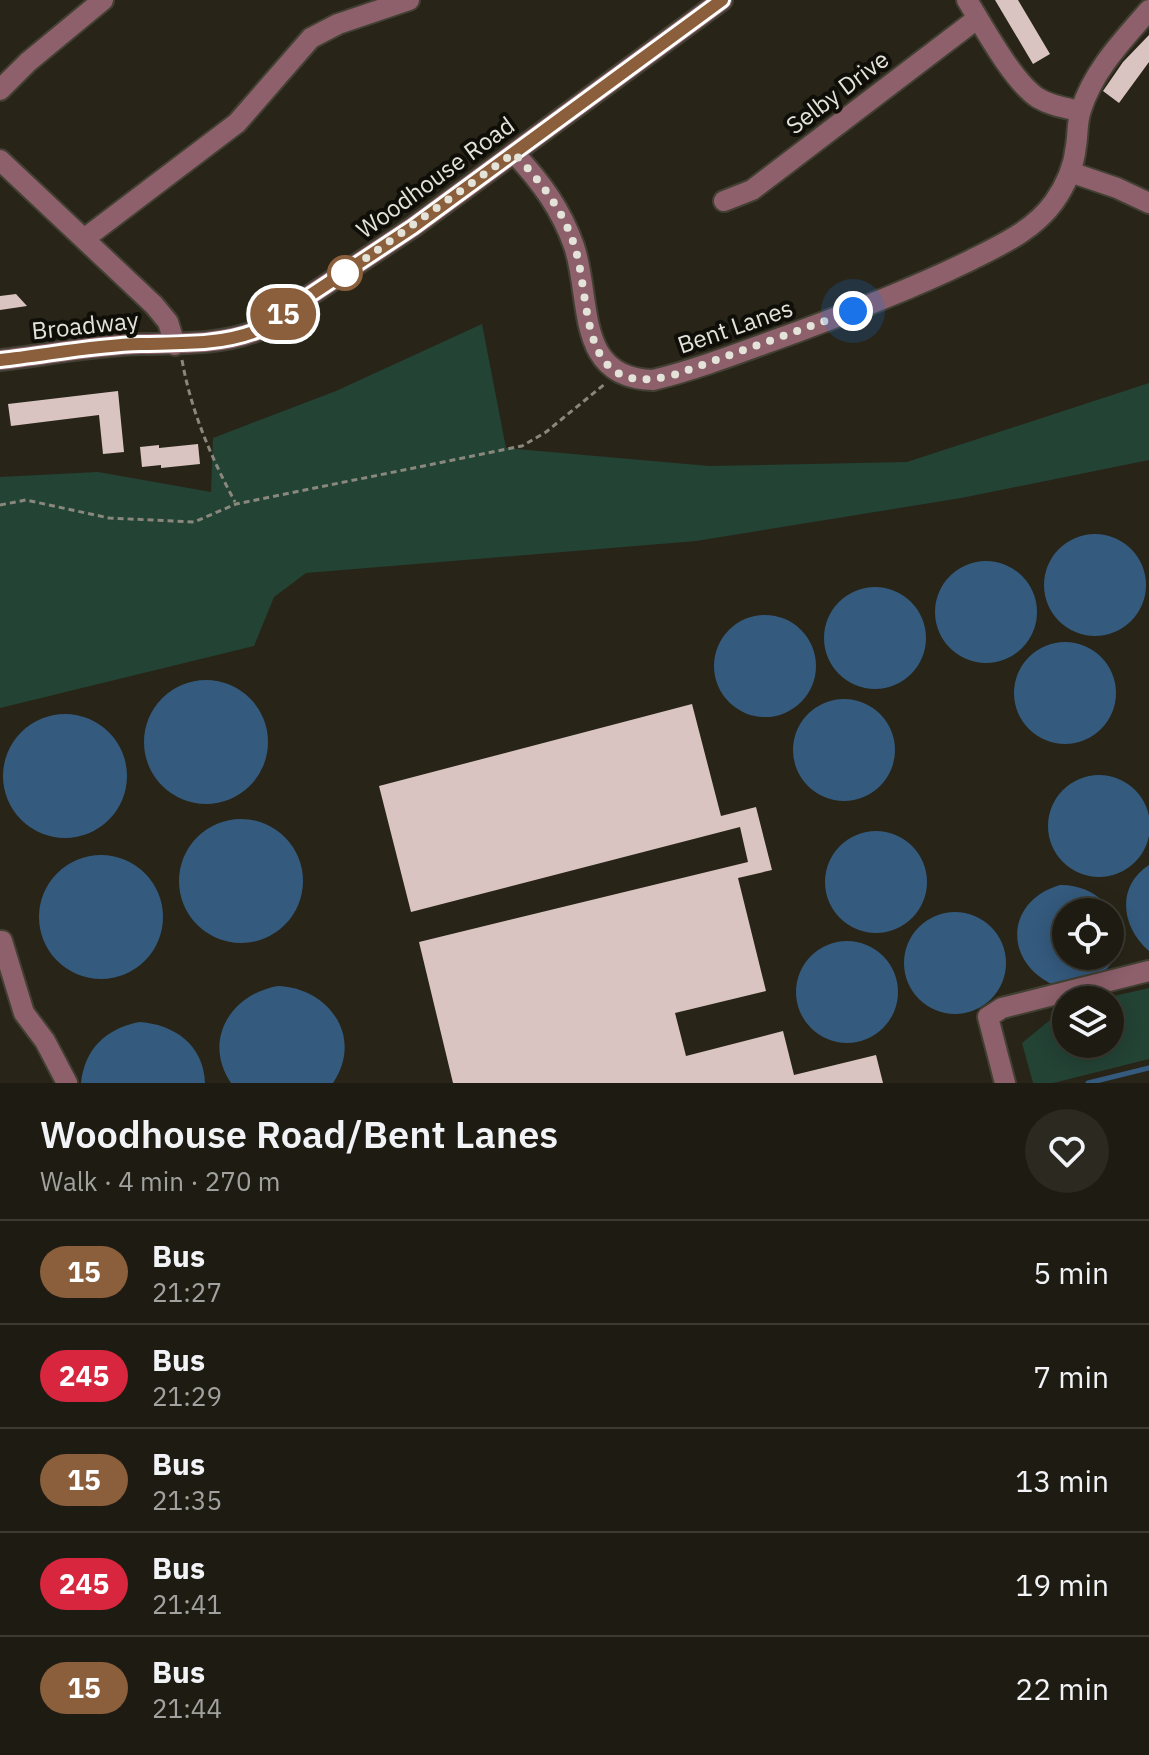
<!DOCTYPE html>
<meta charset="utf-8">
<style>
:root{--surface:#1e1c12;--page:#2b2920;--text:#f1f3f6;--muted:#a1a19f;--line:#3c3a32}
body{margin:0;font-family:"IBM Plex Sans",sans-serif;background:var(--page);color:var(--text);height:100vh;display:flex;flex-direction:column;font-size:30px;white-space:nowrap}
*{box-sizing:border-box;margin:0}
p{font-size:26px;color:var(--muted)}
.icon{flex:none;width:44px;height:44px;fill:none;stroke:currentColor;stroke-width:2;stroke-linecap:round;stroke-linejoin:round}
.map{position:relative;height:1083px;overflow:hidden}
.drawer{display:flex;flex-direction:column;background:var(--surface);flex:1}
.drawer>*{flex:none}
.badge{padding:0 16px;border-radius:26px;font-size:28px;line-height:52px}
.tools{position:absolute;left:1052px;top:898px;display:grid;gap:16px}
.tools a{display:grid;place-items:center;width:72px;height:72px;border-radius:50%;background:var(--surface);box-shadow:0 4px 20px #0003,0 0 0 2px var(--line);font-size:40px}
.you{position:absolute;width:40px;height:40px;margin:-20px;border:6px solid #fff;border-radius:50%;background:#1a73e8;box-shadow:0 0 0 12px #1a73e833}
.map>.badge{position:absolute;translate:-50% -50%;box-shadow:0 0 0 4px #fff}
.round{display:grid;place-items:center;flex:none;width:84px;height:84px;border-radius:42px;background:var(--page)}
.headline{display:flex;align-items:center;justify-content:space-between;height:136px;padding:0 40px}
h1{font-size:38px;font-weight:600;line-height:60px}
ul{padding:0;list-style:none}
li{display:flex;align-items:center;gap:24px;height:104px;padding:0 40px;border-top:2px solid var(--line)}
li div{flex:1}
li b{display:block;font-size:30px}
li em{font-style:normal}
li .badge{min-width:88px;font-weight:700;text-align:center}
.map>svg:first-child{display:block}
</style>
<div class="map">
<svg width="1149" height="1083" viewBox="0 0 1149 1083">
<rect width="100%" height="100%" fill="#282518"/>
<path fill="#234335" d="M482,324L506,448L709,466L907,462L1149,383V460L961,498L696,541L306,573L274,597L254,646L0,708V477L98,472L211,492L213,438L336,391Z
M1149,988V1059L1053,1083H1033L1022,1043L1066,1007V1044H1110V1000H1097Z"/>
<path fill="#345a7d" fill-rule="evenodd" d="M1044 585a51 51 0 1 1 102 0a51 51 0 1 1-102 0Z
M935 612a51 51 0 1 1 102 0a51 51 0 1 1-102 0Z
M824 638a51 51 0 1 1 102 0a51 51 0 1 1-102 0Z
M714 666a51 51 0 1 1 102 0a51 51 0 1 1-102 0Z
M1014 693a51 51 0 1 1 102 0a51 51 0 1 1-102 0Z
M144 742a62 62 0 1 1 124 0a62 62 0 1 1-124 0Z
M793 750a51 51 0 1 1 102 0a51 51 0 1 1-102 0Z
M3 776a62 62 0 1 1 124 0a62 62 0 1 1-124 0Z
M1048 826a51 51 0 1 1 102 0a51 51 0 1 1-102 0Z
M179 881a62 62 0 1 1 124 0a62 62 0 1 1-124 0Z
M825 882a51 51 0 1 1 102 0a51 51 0 1 1-102 0Z
M39 917a62 62 0 1 1 124 0a62 62 0 1 1-124 0Z
M1149,865V951C1122,928 1115,887 1149,865Z
M1060,885C1114,884 1142,947 1098,976C1087,983 1067,983 1054,985C1003,962 1005,901 1060,885ZM1066,912H1110V956H1066Z
M904 963a51 51 0 1 1 102 0a51 51 0 1 1-102 0Z
M796 992a51 51 0 1 1 102 0a51 51 0 1 1-102 0Z
M278,986C329,988 364,1037 333,1083H231C202,1040 231,994 278,986Z
M139,1022C174,1024 204,1045 205,1083H81C85,1049 105,1029 139,1022Z"/>
<g fill="none" stroke-linecap="round" stroke-linejoin="round">
<path stroke="#345a7d" stroke-width="5" d="M1088,1083L1149,1068"/>
</g>
<path fill="#d9c4c1" d="M995,0H1018L1050,54L1033,64Z
M1149,35V62L1119,103L1103,91L1123,62Z
M16,294L27,306L0,310V296Z
M118,391L124,452L103,454L99,415L11,426L8,404Z
M198,444L200,464L161,468V465L142,467L140,447L159,445V448Z
M692,704L721,816L756,807L772,870L738,878L766,991L675,1013L686,1056L783,1031L794,1075L876,1055L883,1083H453L419,942L748,862L740,827L411,912L379,786Z"/>
<g fill="none" stroke-linecap="round" stroke-linejoin="round">
<defs>
<path id="minor" d="M967,0C983,26 1013,82 1038,98C1051,106 1066,108 1080,111
M0,90L28,62L103,0
M514,153C541,182 561,209 574,246C592,299 574,378 653,380C702,368 749,349 797,332C856,310 914,288 971,260C1001,245 1034,230 1054,202C1066,185 1074,166 1076,146C1078,134 1077,121 1081,110C1093,71 1123,40 1149,10
M0,160L154,305L168,322L175,345
M1070,172L1117,188L1149,203
M724,201L752,190L978,18
M84,239L237,123L311,38L338,24L409,0
M0,360C46,355 94,345 141,344C180,343 219,345 256,331L413,227L722,0
M0,941H2L24,1013L45,1041L67,1083
M1005,1083L988,1017L1002,1008L1149,971"/>
</defs>
<use href="#minor" stroke="#424033" stroke-width="24"/>
<path stroke="#8a887d" stroke-width="3" stroke-dasharray="6 4" stroke-linecap="butt" d="M182,360C191,411 211,457 235,502
M0,505L26,500L109,518L194,522L236,504L522,446L546,432L606,383"/>
<use href="#minor" stroke="#8d606b" stroke-width="20"/>
</g>
<g fill="none" stroke-linecap="round" stroke-linejoin="round">
<defs>
<path id="line" d="M0,360C46,355 94,345 141,344C180,343 219,345 256,331L413,227L722,0"/>
</defs>
<use href="#line" stroke="#fff" stroke-width="18"/>
<use href="#line" stroke="#8b5e3c" stroke-width="12"/>
<path stroke="#e4e3da" stroke-width="8" stroke-dasharray="0 14.4" d="M345,273L338,278L514,153C541,182 565,212 576,251C592,310 579,400 674,375L853,311"/>
</g>
<circle fill="#fff" stroke="#8b5e3c" stroke-width="4" cx="345" cy="273" r="16"/>
<g text-anchor="middle" dominant-baseline="central" stroke-width="8" stroke-linejoin="round" paint-order="stroke">
<g font-size="24" fill="#e4e3da" stroke="#100e08">
<text transform="translate(837 92) rotate(-37)">Selby Drive</text>
<text transform="translate(435 177) rotate(-36)">Woodhouse Road</text>
<text transform="translate(85 325) rotate(-6)">Broadway</text>
<text transform="translate(735 326) rotate(-19)">Bent Lanes</text>
</g>
</g>
</svg>
<div class="tools">
<a><svg class="icon" aria-label="locate" viewBox="0 0 24 24"><circle cx="12" cy="12" r="6"/><path d="M12 2v4M12 18v4M2 12h4M18 12h4"/></svg></a>
<a><svg class="icon" aria-label="layers" viewBox="0 0 24 24"><path d="M12 4l9 5-9 5-9-5zM3 14l9 5 9-5"/></svg></a>
</div>
<div class="you" style="left:853px;top:311px"></div>
<b class="badge" style="left:283px;top:314px;background:#8b5e3c;color:#fff">15</b>
</div>
<section class="drawer">
<div class="headline"><div><h1>Woodhouse Road/Bent Lanes</h1><p>Walk · 4 min · 270 m</p></div><a class="round"><svg class="icon" aria-label="heart" viewBox="0 0 24 24"><path d="M12 20l-8-8c-3-5 5-10 8-4 3-6 11-1 8 4z"/></svg></a></div>
<ul>
<li><span class="badge" style="background:#8b5e3c;color:#fff">15</span><div><b>Bus</b><p>21:27</p></div><em>5 min</em></li>
<li><span class="badge" style="background:#d7263d;color:#fff">245</span><div><b>Bus</b><p>21:29</p></div><em>7 min</em></li>
<li><span class="badge" style="background:#8b5e3c;color:#fff">15</span><div><b>Bus</b><p>21:35</p></div><em>13 min</em></li>
<li><span class="badge" style="background:#d7263d;color:#fff">245</span><div><b>Bus</b><p>21:41</p></div><em>19 min</em></li>
<li><span class="badge" style="background:#8b5e3c;color:#fff">15</span><div><b>Bus</b><p>21:44</p></div><em>22 min</em></li>
</ul>
</section>
